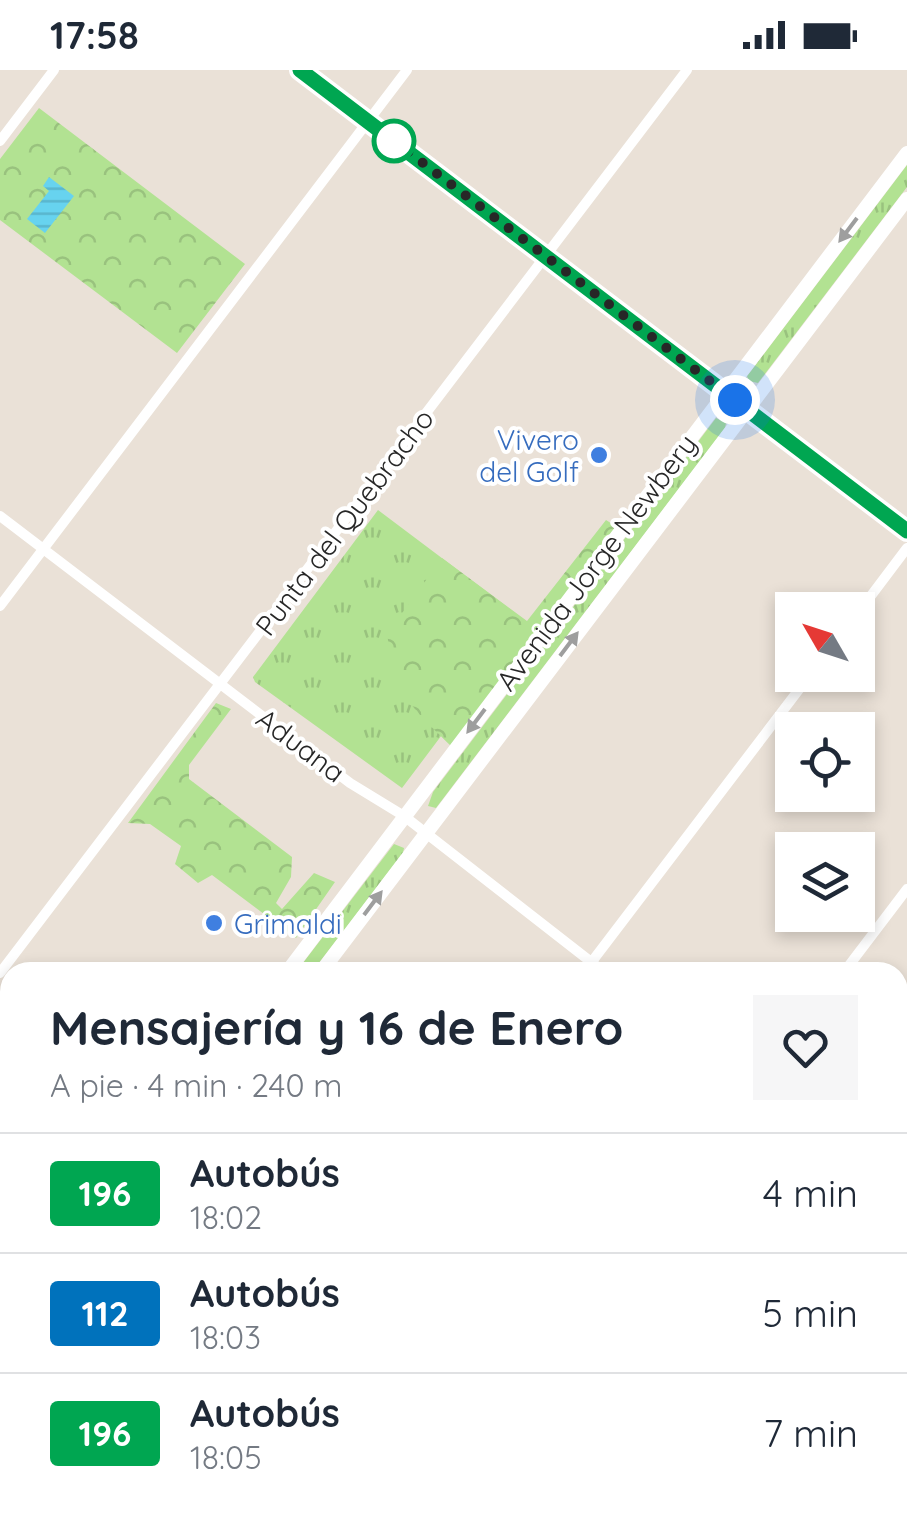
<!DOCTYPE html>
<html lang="es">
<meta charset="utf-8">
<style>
:root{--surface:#fff;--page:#f6f6f7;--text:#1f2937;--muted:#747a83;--line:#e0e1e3}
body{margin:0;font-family:Quicksand,sans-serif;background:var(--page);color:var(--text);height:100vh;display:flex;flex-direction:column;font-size:38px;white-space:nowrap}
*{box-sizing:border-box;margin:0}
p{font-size:32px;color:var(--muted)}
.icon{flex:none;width:55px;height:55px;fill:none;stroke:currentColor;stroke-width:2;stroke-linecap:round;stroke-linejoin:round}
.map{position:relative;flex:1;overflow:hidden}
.drawer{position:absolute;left:0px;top:892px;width:908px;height:552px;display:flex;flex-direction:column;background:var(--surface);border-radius:30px 30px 0 0;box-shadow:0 5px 15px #0003}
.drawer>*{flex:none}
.badge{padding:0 20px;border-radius:8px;font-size:35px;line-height:65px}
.needle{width:65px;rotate:309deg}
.fabs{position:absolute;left:775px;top:522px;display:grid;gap:20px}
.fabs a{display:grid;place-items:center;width:100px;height:100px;border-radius:0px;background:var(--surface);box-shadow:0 5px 15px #0003;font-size:50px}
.you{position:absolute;width:50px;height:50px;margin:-25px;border:8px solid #fff;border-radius:50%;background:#1a73e8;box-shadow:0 0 0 15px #1a73e833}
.map>.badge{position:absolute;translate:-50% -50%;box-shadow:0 0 0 5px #fff}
.round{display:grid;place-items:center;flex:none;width:105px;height:105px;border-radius:0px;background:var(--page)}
.head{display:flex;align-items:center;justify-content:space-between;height:170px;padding:0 50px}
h1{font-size:48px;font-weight:700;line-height:75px}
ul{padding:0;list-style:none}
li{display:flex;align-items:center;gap:30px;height:120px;padding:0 50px;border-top:2px solid var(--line)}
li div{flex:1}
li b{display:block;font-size:38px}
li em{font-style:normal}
li .badge{min-width:110px;font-weight:700;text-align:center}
.status{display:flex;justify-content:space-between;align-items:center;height:70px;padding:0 50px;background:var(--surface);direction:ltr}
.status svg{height:28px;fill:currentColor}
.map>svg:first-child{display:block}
</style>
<div class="status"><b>17:58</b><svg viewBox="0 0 49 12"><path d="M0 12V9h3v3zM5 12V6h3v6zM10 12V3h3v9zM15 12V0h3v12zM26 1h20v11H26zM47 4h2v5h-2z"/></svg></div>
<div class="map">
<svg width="907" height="1443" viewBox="0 0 907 1443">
<defs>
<pattern id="grass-tufts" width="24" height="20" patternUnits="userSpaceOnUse" patternTransform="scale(2.5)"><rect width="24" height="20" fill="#b2e292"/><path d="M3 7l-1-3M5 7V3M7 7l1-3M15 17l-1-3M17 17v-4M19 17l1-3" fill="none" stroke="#99c27e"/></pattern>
<pattern id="forest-crowns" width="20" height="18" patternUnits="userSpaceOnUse" patternTransform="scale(2.5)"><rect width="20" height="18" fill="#b2e292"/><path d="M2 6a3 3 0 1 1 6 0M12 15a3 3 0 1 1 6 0" fill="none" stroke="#99c27e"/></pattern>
<pattern id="water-rules" width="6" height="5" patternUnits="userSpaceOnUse" patternTransform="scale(2.5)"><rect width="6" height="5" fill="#67d3ef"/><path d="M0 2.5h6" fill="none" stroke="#59b5cd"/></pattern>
</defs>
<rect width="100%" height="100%" fill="#eae1d7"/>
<path fill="#d3d7e2" d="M0,1013L10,1032V1435H55L59,1443H0Z"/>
<path fill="url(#grass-tufts)" d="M907,95V117L758,313L749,311L747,306L751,301Z
M716,348L726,353L725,358L436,738L428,736L433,722Z
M378,440L527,552L402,718L255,612L253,607Z
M394,774L404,778L403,783L312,902H296Z
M0,1013L10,1032V1377L0,1383Z
M898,1392L907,1399V1443H200L195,1435H898Z"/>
<path fill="url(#forest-crowns)" d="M39,38L245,194L177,283L0,150V89Z
M606,450L617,457L451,676C407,632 397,627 387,564L442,488L527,551Z
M216,633L231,639L189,695V709L292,787L291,807L276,833L282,839L314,803L335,812L296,868L212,805L198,813L175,794L181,776L150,754L128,753Z"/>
<path fill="url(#water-rules)" d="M49,107L74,126L45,163L27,149L49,121L43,116Z"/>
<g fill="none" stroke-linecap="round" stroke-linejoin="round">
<path stroke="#fff" stroke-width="10" d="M0,71L54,0
M747,339L907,461
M0,446L350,713L404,746L604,902
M0,536L407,0
M858,543L907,478
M584,902L810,605
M844,902L907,819
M0,903L687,0
M0,974L10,992
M898,1124L907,1131
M898,1171L907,1159"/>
<path stroke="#fff" stroke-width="12" d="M301,0L747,339"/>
<path stroke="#fff" stroke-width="14" d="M287,902L907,83
M321,902L907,129
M117,1435L122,1443
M152,1435L157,1443"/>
</g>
<defs><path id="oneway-solid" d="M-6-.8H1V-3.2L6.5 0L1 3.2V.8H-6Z" transform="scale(2.5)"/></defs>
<g fill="#9e9e9e">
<use href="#oneway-solid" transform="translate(848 160) rotate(127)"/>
<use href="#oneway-solid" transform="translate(569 574) rotate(-53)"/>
<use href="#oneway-solid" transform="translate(476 651) rotate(127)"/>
<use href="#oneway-solid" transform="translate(373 833) rotate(-53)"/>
</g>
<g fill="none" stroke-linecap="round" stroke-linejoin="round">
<defs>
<path id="line" d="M300,0L907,461"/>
</defs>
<use href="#line" stroke="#fff" stroke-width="22"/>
<use href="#line" stroke="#00a651" stroke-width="15"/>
<path stroke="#272727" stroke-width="10" stroke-dasharray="0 18" d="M394,71L735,330"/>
</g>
<circle fill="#fff" stroke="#00a651" stroke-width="5" cx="394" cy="71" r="20"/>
<g fill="#3f7fe0" stroke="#fff" stroke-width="4">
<circle cx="599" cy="385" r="10"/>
<circle cx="214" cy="853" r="10"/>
</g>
<g text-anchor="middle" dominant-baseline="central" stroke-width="8" stroke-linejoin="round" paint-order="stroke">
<g font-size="28" fill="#366cbe" stroke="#fff" text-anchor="end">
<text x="579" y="369">Vivero<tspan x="579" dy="32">del Golf</tspan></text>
<text x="234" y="853" text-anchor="start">Grimaldi</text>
</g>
<g font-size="28" fill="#272727" stroke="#fff">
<text transform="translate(344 452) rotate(-53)">Punta del Quebracho</text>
<text transform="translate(596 492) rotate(-53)">Avenida Jorge Newbery</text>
<text transform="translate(301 675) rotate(37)">Aduana</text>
</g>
</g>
</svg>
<div class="fabs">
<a><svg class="needle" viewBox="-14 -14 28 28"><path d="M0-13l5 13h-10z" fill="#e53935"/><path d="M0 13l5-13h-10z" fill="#747a83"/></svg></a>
<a><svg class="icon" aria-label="locate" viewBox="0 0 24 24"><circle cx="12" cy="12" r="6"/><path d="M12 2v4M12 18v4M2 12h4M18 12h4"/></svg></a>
<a><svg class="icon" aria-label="layers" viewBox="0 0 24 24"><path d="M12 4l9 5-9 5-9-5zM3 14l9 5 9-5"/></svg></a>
</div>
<div class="you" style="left:735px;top:330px"></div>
<section class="drawer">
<div class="head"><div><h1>Mensajería y 16 de Enero</h1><p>A pie · 4 min · 240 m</p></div><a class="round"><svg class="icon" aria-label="heart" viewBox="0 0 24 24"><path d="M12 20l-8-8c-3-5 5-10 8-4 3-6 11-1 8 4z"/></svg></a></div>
<ul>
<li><span class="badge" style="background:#00a651;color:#fff">196</span><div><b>Autobús</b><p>18:02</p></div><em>4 min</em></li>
<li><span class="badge" style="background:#0072bc;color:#fff">112</span><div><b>Autobús</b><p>18:03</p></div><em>5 min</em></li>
<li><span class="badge" style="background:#00a651;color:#fff">196</span><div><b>Autobús</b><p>18:05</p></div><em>7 min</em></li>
</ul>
</section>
</div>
